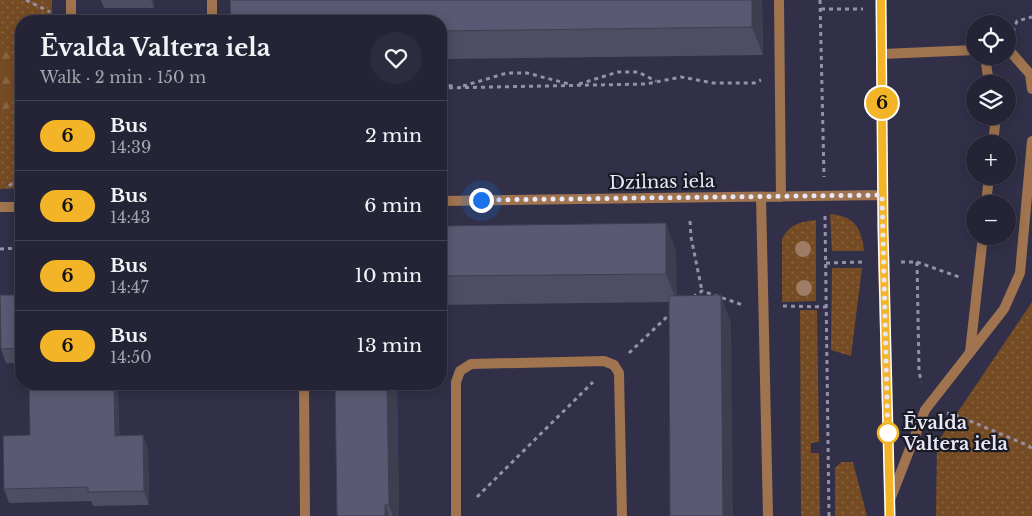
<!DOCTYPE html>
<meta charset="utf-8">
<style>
:root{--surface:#252436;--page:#2d2c3e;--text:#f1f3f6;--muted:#a3a4ad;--line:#424151}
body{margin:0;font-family:"Libre Baskerville",serif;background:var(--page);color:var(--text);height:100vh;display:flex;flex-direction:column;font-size:19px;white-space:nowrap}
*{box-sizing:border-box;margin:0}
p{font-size:16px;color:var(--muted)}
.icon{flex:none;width:28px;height:28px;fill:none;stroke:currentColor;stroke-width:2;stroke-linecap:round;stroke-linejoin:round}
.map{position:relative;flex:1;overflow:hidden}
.drawer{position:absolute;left:15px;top:15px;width:432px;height:375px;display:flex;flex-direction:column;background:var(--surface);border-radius:20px;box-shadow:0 2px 12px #0003,0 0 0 1px var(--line)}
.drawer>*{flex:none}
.badge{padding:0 10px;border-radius:16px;font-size:18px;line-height:32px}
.buttons{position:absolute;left:966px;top:15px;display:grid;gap:10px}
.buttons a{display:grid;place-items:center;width:50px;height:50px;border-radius:50%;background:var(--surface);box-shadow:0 2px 12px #0003,0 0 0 1px var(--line);font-size:25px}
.you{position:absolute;width:25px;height:25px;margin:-12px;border:4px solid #fff;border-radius:50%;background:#1a73e8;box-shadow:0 0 0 8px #1a73e833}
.map>.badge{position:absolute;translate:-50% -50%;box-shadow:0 0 0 2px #fff}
.round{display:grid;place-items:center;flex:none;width:52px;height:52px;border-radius:26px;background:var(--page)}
.summary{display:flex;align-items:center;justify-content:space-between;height:85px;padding:0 25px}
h1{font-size:24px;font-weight:700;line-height:38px}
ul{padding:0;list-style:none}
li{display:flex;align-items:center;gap:15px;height:70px;padding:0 25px;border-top:1px solid var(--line)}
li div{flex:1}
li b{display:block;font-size:19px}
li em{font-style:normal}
li .badge{min-width:55px;font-weight:700;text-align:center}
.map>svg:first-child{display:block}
</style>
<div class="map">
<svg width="1032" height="516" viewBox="0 0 1032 516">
<defs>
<pattern id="grass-dots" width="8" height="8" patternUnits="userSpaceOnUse" patternTransform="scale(1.25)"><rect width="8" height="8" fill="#754b23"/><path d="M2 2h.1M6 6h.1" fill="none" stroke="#896544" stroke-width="1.8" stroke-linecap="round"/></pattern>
<pattern id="forest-firs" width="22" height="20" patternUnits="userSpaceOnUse" patternTransform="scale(1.25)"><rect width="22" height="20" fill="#754b23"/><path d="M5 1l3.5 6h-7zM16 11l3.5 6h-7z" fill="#896544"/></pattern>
</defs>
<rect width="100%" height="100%" fill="#313048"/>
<path fill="url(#grass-dots)" d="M0,0H52V21H21V188L0,189Z
M830,214C854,216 862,228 864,251H832Z
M816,220V301L782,302V239C790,224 799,222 816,220Z
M832,268H862L851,356L831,350Z
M1032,302V516H936L937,443Z
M800,310H817L819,442L811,443V453H819L820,516H801Z
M842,462H853L867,516H835V468Z"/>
<path fill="url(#forest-firs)" d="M7,47L14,67L17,92L0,125V48Z"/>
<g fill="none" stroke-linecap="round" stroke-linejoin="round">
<path stroke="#9392a6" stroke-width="3" stroke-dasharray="4 4" stroke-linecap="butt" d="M26,0L50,12
M820,0L824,177
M821,9H863
M119,21L192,19
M1013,32L1017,21L1032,17
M441,83L455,87
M579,84L618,72H638L656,81
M463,86L507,73H527L569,84
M441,88L646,84L681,77L713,83H754L761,80
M9,186L21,175
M825,216L829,516
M690,221L691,237L702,291
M0,249L21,248
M901,262H917L919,370L921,382
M917,262L959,277
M826,263L863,262
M693,297L702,291L743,305
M783,306L826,307
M629,353L672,312
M947,413L956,415L1029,446L1032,449
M477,497L593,382"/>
<path stroke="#9f744f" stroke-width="10" d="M1008,49L1030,74L1032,89
M882,54L975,50
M985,56L989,84
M993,144L995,125L994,116
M986,204L989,176
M970,352L983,236
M890,500L925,410L1004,309L1020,273L1032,141"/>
<path stroke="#9f744f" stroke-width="10" d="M71,0V21
M212,0V21
M779,0L781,197
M881,0L883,262L890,516
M761,197L768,516
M441,201L882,195
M0,207H21
M304,384L305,516
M456,516V382L460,371L471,364L604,361L614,365L619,373L622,516"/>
</g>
<g fill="#a07b65">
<circle cx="803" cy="249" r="8"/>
<circle cx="804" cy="288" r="8"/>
</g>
<path fill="#4d4d63" d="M101,0H154V8H104Z
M230,0H761L762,2L763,55L441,59V21Z
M441,226L676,251V296L731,323L669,302L441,305Z
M21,295V363H6L1,349Z
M335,384H397L399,516H337Z
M30,435H143L148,449L149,505L93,506L91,501L9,503L4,489Z"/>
<path fill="#3f3e50" d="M151,0H154V8Z
M752,0H761L762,2L763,55L752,27Z
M666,223L676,251L677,302L666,274Z
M721,295L731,323L733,516H723Z
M114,384H118L120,450L115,436Z
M387,384H397L399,516H393L389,505Z
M143,435L148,449L149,505L144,491Z
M385,505L389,516H385Z"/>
<path fill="#5a5973" stroke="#3f3e50" d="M230,0H752V27L441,31V21H231Z
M666,223V274L441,276V226Z
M0,295H21V348L1,349Z
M721,295L723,516H670L669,296Z
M29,384H114L115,436L143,435L144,491L88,492V487L4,489L3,436L30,435Z
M335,384H387L389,505H385V516H337Z"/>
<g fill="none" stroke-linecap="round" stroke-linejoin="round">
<defs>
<path id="line" d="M881,0L883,228L890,516"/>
</defs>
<use href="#line" stroke="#fff" stroke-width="11"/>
<use href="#line" stroke="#f4b427" stroke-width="8"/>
<path stroke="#e7e7f7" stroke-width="5" stroke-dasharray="0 9" d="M481,200L882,195L888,440V433"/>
</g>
<circle fill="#fff" stroke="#f4b427" stroke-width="2.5" cx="888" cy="433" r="10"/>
<g text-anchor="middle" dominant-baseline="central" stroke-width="4.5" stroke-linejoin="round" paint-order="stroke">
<g font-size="18" fill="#e7e7f7" stroke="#1a1a25">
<text transform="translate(662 182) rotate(-1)">Dzilnas iela</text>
</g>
<g font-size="18" font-weight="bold" fill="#e7e7f7" stroke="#1a1a25" text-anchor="start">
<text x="903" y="423">Ēvalda<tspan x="903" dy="21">Valtera iela</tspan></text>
</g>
</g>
</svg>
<div class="buttons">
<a><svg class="icon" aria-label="locate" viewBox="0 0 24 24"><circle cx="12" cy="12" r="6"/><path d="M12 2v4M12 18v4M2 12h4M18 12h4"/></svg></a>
<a><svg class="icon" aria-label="layers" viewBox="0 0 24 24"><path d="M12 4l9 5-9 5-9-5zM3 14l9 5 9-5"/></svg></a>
<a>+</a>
<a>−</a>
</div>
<div class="you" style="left:481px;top:200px"></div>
<b class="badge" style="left:882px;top:103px;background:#f4b427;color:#111">6</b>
<section class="drawer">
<div class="summary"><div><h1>Ēvalda Valtera iela</h1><p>Walk · 2 min · 150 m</p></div><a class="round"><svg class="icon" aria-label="heart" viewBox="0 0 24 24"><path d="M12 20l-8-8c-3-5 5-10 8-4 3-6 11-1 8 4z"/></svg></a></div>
<ul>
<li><span class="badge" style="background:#f4b427;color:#111">6</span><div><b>Bus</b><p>14:39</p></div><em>2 min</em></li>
<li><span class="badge" style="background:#f4b427;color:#111">6</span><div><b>Bus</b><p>14:43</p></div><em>6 min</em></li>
<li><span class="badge" style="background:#f4b427;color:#111">6</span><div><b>Bus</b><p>14:47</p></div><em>10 min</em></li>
<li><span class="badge" style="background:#f4b427;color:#111">6</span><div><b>Bus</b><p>14:50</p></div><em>13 min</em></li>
</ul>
</section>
</div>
